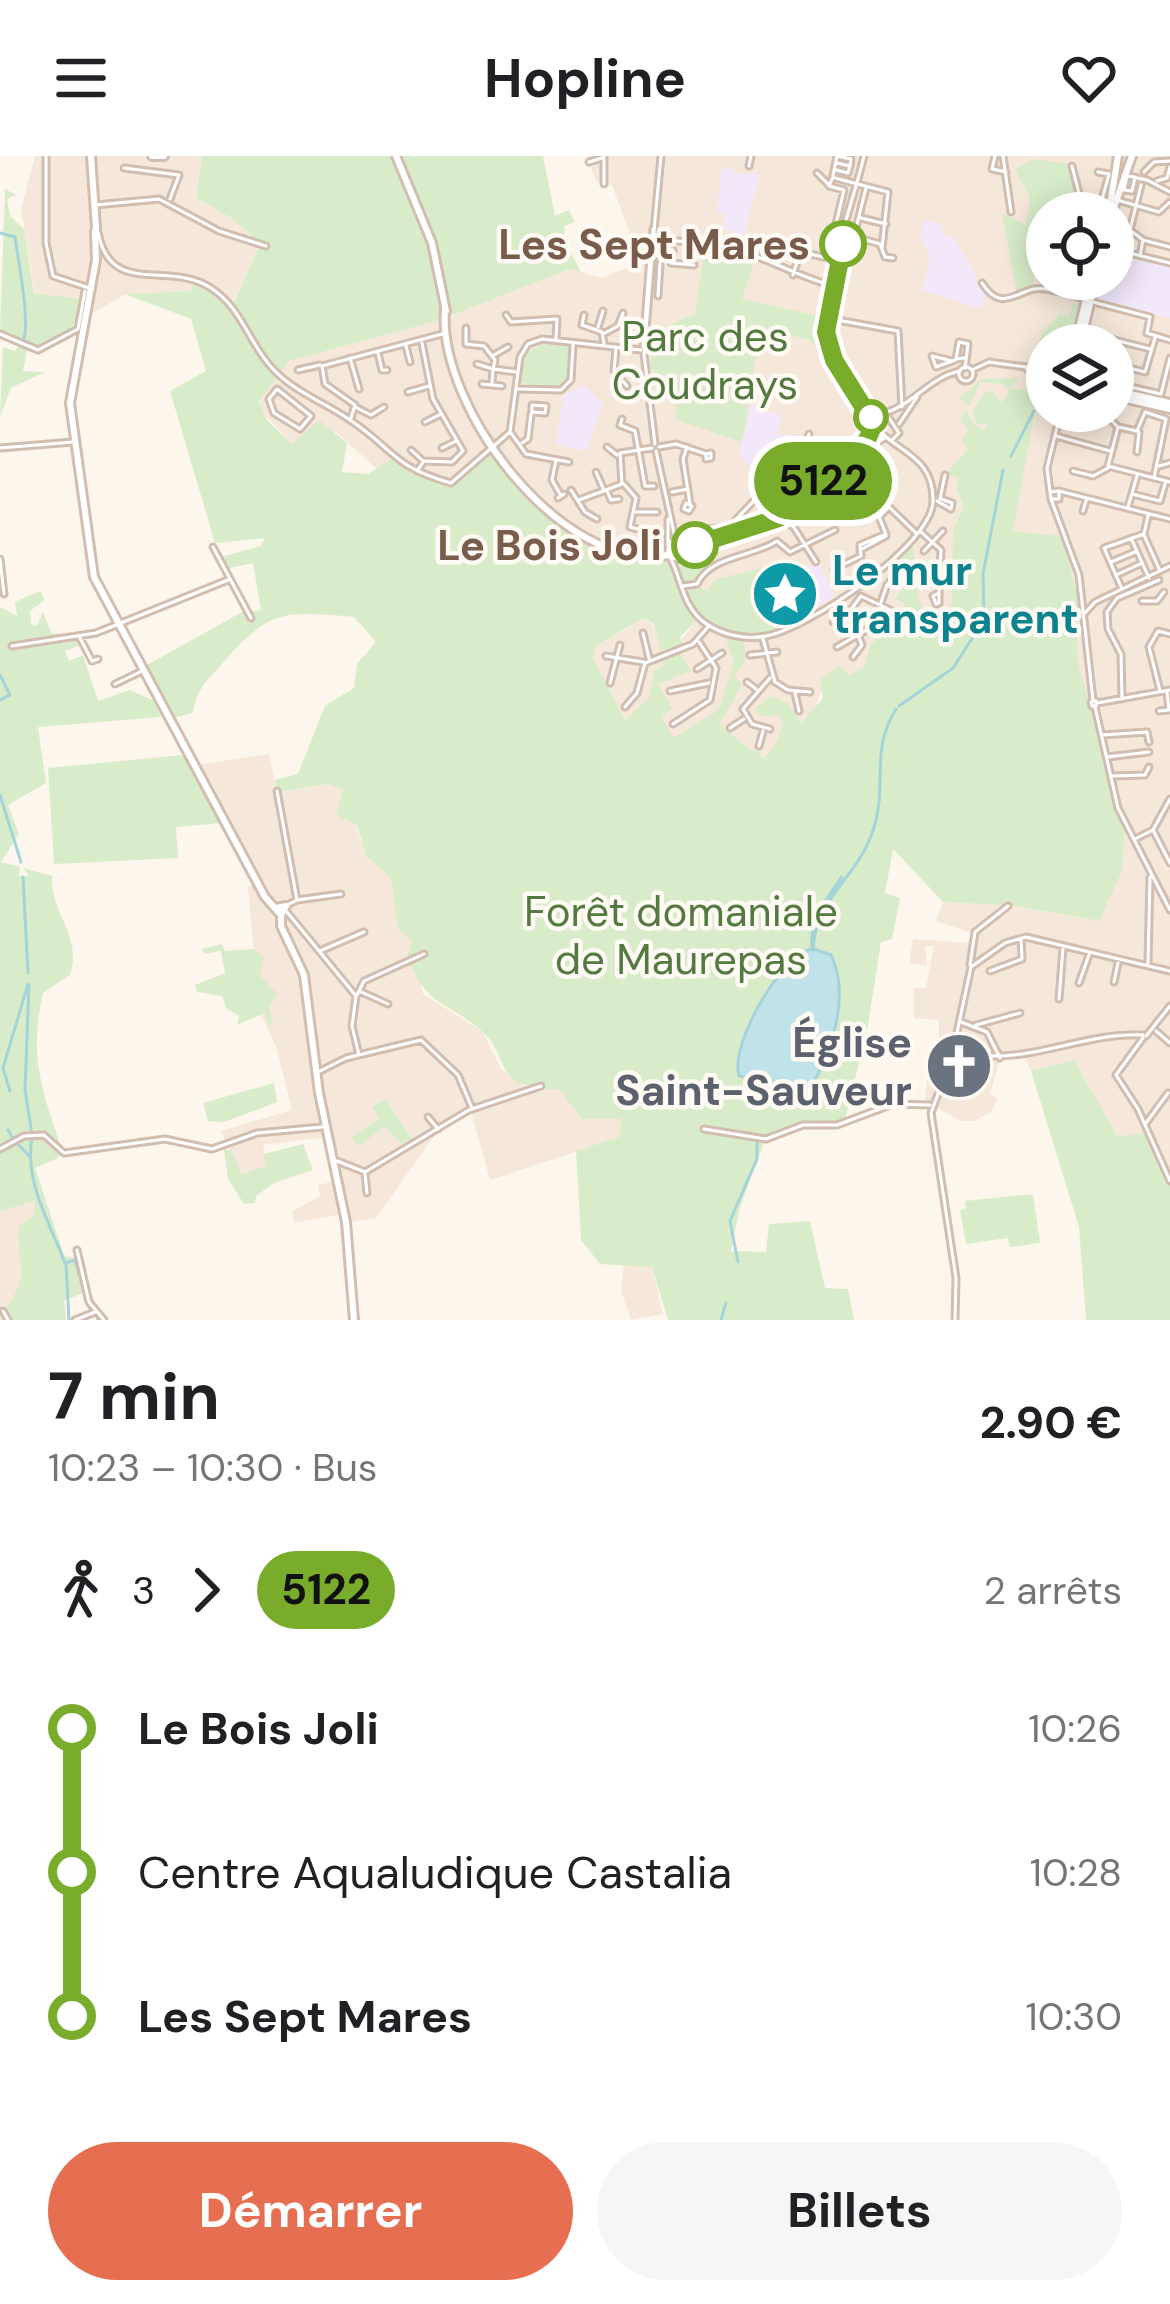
<!DOCTYPE html>
<html lang="fr">
<meta charset="utf-8">
<style>
:root{--surface:#fff;--page:#f6f6f6;--text:#202124;--muted:#757577;--accent:#e76f51}
body{margin:0;font-family:"DM Sans",sans-serif;background:var(--page);color:var(--text);height:100vh;display:flex;flex-direction:column;font-size:45px;white-space:nowrap}
*{box-sizing:border-box;margin:0}
p{font-size:39px;color:var(--muted)}
.icon{flex:none;width:66px;height:66px;fill:none;stroke:currentColor;stroke-width:2;stroke-linecap:round;stroke-linejoin:round}
.map{position:relative;height:1164px;overflow:hidden}
.details{display:flex;flex-direction:column;background:var(--surface);flex:1}
.details>*{flex:none}
.badge{padding:0 24px;border-radius:39px;font-size:42px;line-height:78px}
.tools{position:absolute;left:1026px;top:36px;display:grid;gap:24px}
.tools a{display:grid;place-items:center;width:108px;height:108px;border-radius:50%;background:var(--surface);box-shadow:0 6px 30px #0003;font-size:60px}
.map>.badge{position:absolute;translate:-50% -50%;box-shadow:0 0 0 6px #fff}
.legs{display:flex;align-items:center;gap:18px;height:132px;padding:0 48px;font-size:39px}
.legs p{margin-inline-start:auto}
.summary{display:flex;align-items:center;justify-content:space-between;height:204px;padding:0 48px}
h1{font-size:66px;font-weight:700;line-height:90px}
.primary-button{display:flex;gap:24px;margin-top:auto;padding:24px 48px}
.primary-button a{flex:1;height:138px;border-radius:72px;background:var(--accent);color:#fff;font-size:48px;font-weight:700;line-height:138px;text-align:center}
.primary-button a+a{background:var(--page);color:var(--text)}
ul{padding:0 48px;list-style:none}
li{display:flex;align-items:center;gap:42px;height:144px;font-size:45px}
li i{display:grid;place-items:center;width:18px;height:100%;margin:0 15px;background:currentColor}
li i::after{content:'';width:30px;height:30px;margin:-15px;border:9px solid;border-radius:50%;background:var(--surface)}
li p{margin-inline-start:auto}
li:first-child i{background:linear-gradient(#0000 50%,currentColor 0)}
li:last-child i{background:linear-gradient(currentColor 50%,#0000 0)}
header{display:flex;justify-content:space-between;align-items:center;height:156px;padding:0 48px;background:var(--surface);font-size:54px;font-weight:700}
.map>svg:first-child{display:block}
</style>
<header><svg class="icon" aria-label="menu" viewBox="0 0 24 24"><path d="M4 6h16M4 12h16M4 18h16"/></svg>Hopline<svg class="icon" aria-label="heart" viewBox="0 0 24 24"><path d="M12 20l-8-8c-3-5 5-10 8-4 3-6 11-1 8 4z"/></svg></header>
<div class="map">
<svg width="1170" height="1164" viewBox="0 0 1170 1164">
<rect width="100%" height="100%" fill="#fdf6ec"/>
<path fill="#f5e8da" fill-rule="evenodd" d="M35,0H202L196,42L233,63L260,88L232,150L193,126L191,135L126,138L91,158L81,157V143L35,137L21,53Z
M586,0H1170V1030L1147,978L1118,981L1074,904L1031,915L1024,900L1000,903L990,938L998,942L991,956L974,965H961L925,944L927,920L939,898V864L914,862V832H926L934,790H925L927,810L909,807L913,783L968,787L972,777L936,765L943,746L1015,750L1098,765L1117,647L1077,503L1078,440L1060,380L1013,375L988,278L946,317L959,322L956,333L964,350L953,373V449L943,460L879,483L864,511L849,520L839,511L824,528L810,564L761,602L719,568L674,583L662,561L671,552L657,527L690,515L664,510L654,514L649,542L625,565L593,502L595,491L645,462L676,490L697,465L790,471L788,407L716,423L708,435L660,403L588,389L536,344L417,316L378,314L335,275L292,288L263,257L259,240L289,205L440,164L570,113L601,122L627,112L632,84L612,29L596,25ZM1047,57H1113V123H1047ZM1047,189H1113V255H1047Z
M269,598L277,636L328,628L344,633L366,700L391,722L398,773L412,785L423,838L482,875L501,913L528,932H559L621,963L620,981L490,1024L471,956L437,976L376,1062L346,1067L343,1058L294,1067L293,1055L320,1040L318,1029L336,1025L326,981L263,989L267,1010L240,1018L221,975L292,954L276,890L259,855L248,731L255,728L190,610Z
M36,1044L34,1059L17,1085L24,1110L22,1130L7,1150L12,1164H0V1055Z
M624,1109L652,1111L663,1158L631,1164L621,1135Z"/>
<path fill="#f3e8fa" d="M734,11V16L760,19L744,79L722,73L725,59L717,56L722,12Z
M924,63L943,69L942,78L956,84L986,138L981,153L922,134L930,100L920,83Z
M1113,93L1170,107V162L1097,143L1102,123H1113Z
M584,229L603,248L586,295L556,289L563,240Z
M751,248L782,260L777,279H803L796,299L777,312L749,310L739,298Z
M818,405L834,440L795,465L785,452L778,420Z"/>
<path fill="#d8ecc9" d="M202,0H543L555,60L569,54L575,66L564,70L565,86L581,116L570,113L440,164L289,205L259,245L267,264L292,288L319,264L347,287L342,316L368,318L392,303L455,327L492,298L588,389L661,403L674,412L690,407L709,410L698,429L707,435L716,423L788,406L791,418L778,421L785,452L795,465L790,471L738,480L697,465L680,481L683,489L661,495L654,468L644,462L596,490L593,502L625,564L649,542L654,514L664,510L660,499L678,493L691,515L658,528L672,552L662,561L674,582L719,554L734,505L725,481L743,485L747,502L734,520L742,529L719,568L752,595L759,594L761,602C773,598 781,577 783,565L778,559L761,560L754,553L771,540L789,548L801,567L823,542L820,524L839,510L849,519L864,511L871,487L878,483L875,475L905,460L904,447L895,442L903,432L897,406L913,389L915,407H921C918,424 912,443 931,461L942,460L952,449L953,373L964,350L956,333L959,322L945,318L968,293L962,284L968,274L960,263L966,254L974,269L985,274L989,267L977,268L973,254L984,237L992,235L1001,247L1009,235L1002,228L980,226L970,250L959,243L981,223L1019,222L1009,233H1039L1013,375L1061,380L1078,440L1077,503L1125,668L1122,715L1099,765L1015,750L943,746L893,693L885,737L900,742L892,783L881,786L868,869L845,964L793,970L765,983L740,1051L731,1095L766,1096L769,1068L810,1065L825,1132L848,1133L854,1164H668L652,1111L600,1108L581,1084L576,995L619,981L621,963H582L559,933C486,932 515,900 477,871C438,841 429,851 407,801L412,785L398,773L391,722L366,700L357,669L336,659L343,633L328,628L277,636L275,624L298,618L325,550L354,532L357,508L376,486L354,461C282,455 270,453 221,509C206,525 196,535 193,557L169,563L140,513L242,456L261,454L253,407L226,413L221,401L261,390L265,382L215,387L170,235L206,215L191,163L125,138L191,135L193,125L233,149L260,88L233,63L196,42Z
M1033,3L1070,8L1084,57H1047V114L1035,110L1033,128L1017,138L1002,57L1025,69C1036,36 1026,38 1015,13Z
M5,33L16,39L7,43L10,60L24,73L34,137L82,143L78,174L42,196L27,194L23,215L45,216L11,232L0,260L3,191L15,195L21,186L0,177Z
M706,84L726,89L724,109L756,101L742,143L818,160L820,195L808,183L762,174C751,212 751,247 742,286L677,264L673,238L651,213V177L695,158Z
M1074,147L1081,148L1070,189H1047V211L1041,209L1040,180L1059,158L1069,160Z
M543,187L570,190L568,224L553,235L521,226L524,199Z
M40,435L45,444L30,455L31,469L37,470L43,456L52,478L58,477L64,487L79,483L80,489L65,495L69,505L83,499L98,545L130,534L154,545L161,561L38,571L46,627L8,649L19,678L1,706L20,711L19,720H29L23,712L52,720C50,757 83,781 70,819L43,837C29,900 41,931 61,991L58,1002L35,1012L64,1099L76,1103L83,1137L64,1145L66,1164H12L7,1150C34,1114 14,1107 19,1070L34,1059L35,1045L0,1055V451L17,460L15,446Z
M183,599L220,667L176,671L178,702L54,708L48,612Z
M222,788L225,795L253,793L264,802L260,819L277,838L269,851L273,867L268,870L265,857L237,869L239,860L226,852L222,840L197,836L195,829L225,817L221,795L204,798L202,793Z
M1074,904L1118,981L1146,977L1170,1030V1164H1086L1079,1071L1031,915Z
M274,927L277,946L224,966L208,965L203,947Z
M386,944L413,984L402,989L385,971L358,990L351,981L379,963L372,951Z
M303,988L313,1014L274,1027L256,1040L255,1047L244,1048L228,1023L224,993L232,995L241,1018L266,1010L264,998Z
M1033,1038L1040,1087L1010,1091L1008,1082L966,1088L960,1054L966,1052L965,1045Z"/>
<path fill="#bfe3e8" stroke="#a5d3da" stroke-width="3" d="M842,720L840,725C823,748 809,765 814,793L831,799C851,840 831,901 809,933L739,920C729,889 782,798 812,793C809,762 826,746 842,720Z"/>
<g fill="none" stroke-linecap="round" stroke-linejoin="round">
<path stroke="#a5d3da" stroke-width="3" d="M0,77L15,81C18,104 32,173 22,187
M1011,300L1034,255
M0,519L10,539L0,544
M899,550L953,512L984,464L983,418L1003,314
M0,639L21,706
M23,721L28,817
M813,795C814,744 855,723 871,680C890,631 868,598 896,553
M29,829L25,934L32,978
M10,935L3,912L28,828
M8,974L13,983
M32,981C24,1026 50,1067 65,1107L75,1104L90,1153
M16,986L30,1001
M738,1106L730,1065L757,1003V987
M66,1108L69,1164
M96,1159L98,1164
M721,1164L726,1147"/>
<defs>
<path id="pedestrian" d="M1127,20L1135,21L1132,35L1124,34Z
M1147,24L1170,36
M1157,25L1167,22L1170,11
M826,162L898,175L902,251"/>
<path id="minor" d="M46,0V87L53,120L92,133
M604,0V28
M864,0C844,84 788,197 881,256
M995,0L992,13L1006,16
M1003,0L1011,56
M589,6L602,2
M749,10L751,0
M1072,10L1084,57
M124,12L179,19L170,43
M836,14L848,17L850,10L837,7
M1144,16L1154,6L1170,5
M817,17L828,28
M833,19L837,0L851,3L850,10
M835,22L888,36L882,92
M1117,44L1159,56L1170,46
M1083,48L1100,51L1109,18L1098,16
M95,49L159,43L219,75L266,90
M861,62L886,68
M655,64L644,198L655,288
M655,64L661,0
M98,76C110,142 169,104 211,132C242,152 248,186 272,212C294,236 324,246 350,264C394,293 391,310 451,327L510,276L520,201L528,188L542,183L641,194
M845,78L880,88L885,101L893,102
M854,80L866,32
M657,83L709,88
M1143,84L1170,91
M651,92L653,73
M1113,93L1170,107
M752,99C779,108 800,121 830,129
M1140,100L1143,84L1130,74L1143,21
M793,119L800,96L828,102L844,34L829,30L833,21
M1053,123L1066,127L1068,138
M982,127C1000,155 1013,138 1034,133C1047,130 1071,140 1084,143
M658,140L661,92L673,94L671,107L694,109
M1093,146L1150,161L1147,177L1170,184
M506,159L511,166L557,163L556,183
M584,159L582,169L602,176L604,188
M598,171L603,155
M466,172V188L484,190L495,204L493,213L517,216
M605,177L618,170L623,157
M0,178L38,194L78,173L85,135
M1095,179L1150,193
M406,190L410,206
M643,191L650,102
M616,193L614,215L627,230
M378,197L382,214H387
M494,199L508,191
M350,202L359,233
M964,202L956,203L959,186L968,188L965,212
M952,205L932,200L936,211L955,204
M477,208L493,213L492,227
M1113,208L1145,216L1155,182
M959 218a7 7 0 1 1 14 0a7 7 0 1 1-14 0Z
M298,214L320,209
M972,214L989,206L1026,211
M1113,227L1161,238L1170,202
M482,228L502,230
M277,233L311,260L300,273L274,257L269,243Z
M518,233L561,234L571,224L573,189
M408,236L429,230
M863,245L874,269
M532,249L546,250L545,257L532,256Z
M355,251L371,259L384,251
M1102,255L1118,271L1108,310
M885,257C914,248 930,221 960,215
M351,262L355,249L325,228L322,210L442,178
M622,263L620,269L635,275L645,330H654
M425,266L439,259
M899,268L917,241
M1118,271L1137,275L1145,256L1166,263L1154,322
M511,277L526,298L569,306
M1056,280L1110,295
M522,287L528,283L531,258
M607,291L617,299
M659,291L676,288L706,298
M687,291L683,303L690,348
M0,292L73,286
M442,292L456,285
M411,294L422,304
M656,295L676,386
M857,296L885,282
M1137,296L1139,276
M711,297V302L706,303V298Z
M556,304L552,324L561,340
M1108,310L1170,326
M1159,310L1170,307
M417,315L424,305L452,306L463,295L433,243L422,187
M1073,315L1093,320L1108,312
M596,316L603,332
M773,320L774,313L800,300L809,278
M624,328L636,342L630,371L641,374
M571,334L585,356L597,363
M607,335L611,344L619,343
M1059,335L1170,363
M1059,335V343H1051L1050,336Z
M672,336L688,333
M764,336L774,321L770,343
M1050,336L1047,312L1061,255
M1132,338L1160,345L1165,328
M558,342L564,338
M940,343L945,319
M1051,343L1079,419L1093,544
M579,344L622,328L620,297L652,292
M937,345L951,353L952,347L941,343
M686,347L692,350L689,355L684,353Z
M1128,351L1137,320
M1083,355L1086,345
M636,356H657
M792,357L793,370L816,406
M668,363V389
M773,365L762,336L782,367L793,370
M695,375L730,370L761,337L758,330H767
M921,376L941,394L939,437
M886,378L879,361L889,351L916,377
M1144,378L1148,360
M1144,379L1160,415
M1131,382L1149,422
M712,385C770,372 850,325 874,268
M213,391L251,462
M860,394L886,380
M924,395L943,375
M0,403L4,438
M671,403C682,425 683,451 705,467C722,479 746,484 766,480C807,473 932,390 933,345C934,299 895,296 875,270L879,260L887,259L899,277L892,284
M1111,406L1135,396
M834,413L861,400L860,389L884,379
M920,417L939,418
M1116,419L1140,408
M683,430L697,428C711,399 751,402 777,385L790,396L835,374
M1122,433L1104,392L1144,378
M939,437V447L936,448L933,440Z
M863,441L880,449L887,429L893,426L891,424L887,429
M1142,445H1157L1164,436
M882,450L892,455
M1085,457L1095,446L1170,410
M833,466L847,457
M643,477L649,502
M80,482L92,505L98,503
M763,483L775,526L788,534L810,536
M12,490L96,477L228,424
M837,491L870,472
M750,499L777,496
M606,500L643,506
M853,501L862,489L849,456L861,440
M697,513L722,497
M770,522L743,553L752,568L770,573
M747,526L756,533
M610,527L620,489
M115,528L140,516
M670,535L709,527
M1160,535L1149,491L1158,475L1170,478
M795,537L799,555
M1122,543L1121,498L1108,473L1107,456L1117,442L1159,424
M1096,545V550H1092L1091,546Z
M1097,547L1170,534
M625,551L637,537L645,507L693,488L708,471
M1095,551L1118,652L1170,754
M1159,555L1169,554L1167,536
M673,568L710,544L716,512L699,486
M730,572L744,563
M1102,579L1147,576L1149,586
M759,590L763,575
M1107,601L1149,596
M1112,620L1145,619L1149,611
M277,635L297,744L287,749
M1154,676L1170,707
M1135,683L1153,674L1170,643
M297,744L341,738
M287,756L356,840L352,870L359,899
M322,794L364,776
M1148,807L1150,721
M970,809L975,776L1008,750
M990,815L1022,803L1021,783
M1114,826L1118,807
M1079,827L1089,799
M359,835L388,848
M357,839L364,825L424,798
M1059,843L1063,792
M961,866L987,876L1000,902
M976,869L1020,857
M1156,875L1170,887
M1146,880L1170,850
M1143,882L1116,919L1138,953L1170,1025
M320,915L346,902L421,884L458,919L472,952
M969,917L977,899C1034,906 1086,876 1143,879
M428,961L438,973
M1146,967L1168,937
M704,973L766,983L803,969H837L893,948L930,949
M0,993L24,980L44,979L64,997L165,983L212,993L257,977L322,971
M337,1005L365,1016L469,954L541,930
M365,1018L367,1037
M77,1094L89,1146L104,1164
M3,1155L8,1164
M75,1164L95,1156
M955,1164L956,1122L931,957L952,900L971,811L1005,787L1026,781L1170,815"/>
<path id="tertiary" d="M91,0L96,72
M152,0H164
M396,0L432,87L446,155
M1110,49L1118,0
M1112,57L1132,0
M95,75L96,104L70,247L94,421L265,741L281,759
M445,153C437,250 561,418 668,399
M1075,189L1091,123
M1080,189L1096,123
M1028,212L1047,223
M1113,234L1170,247
M1113,240L1170,253
M682,391L679,402L668,399L672,387L683,391L710,385
M276,752L286,750L281,759
M281,759V770L304,819L319,937L346,1066L354,1164"/>
</defs>
<use href="#pedestrian" stroke="#d1beb0" stroke-width="9"/>
<use href="#minor" stroke="#d1beb0" stroke-width="9"/>
<use href="#tertiary" stroke="#d1beb0" stroke-width="12"/>
<use href="#pedestrian" stroke="#fff" stroke-width="3"/>
<use href="#minor" stroke="#fff" stroke-width="3"/>
<use href="#tertiary" stroke="#fff" stroke-width="6"/>
<defs>
<path id="pedestrian-bridge" d="M1137,22L1147,24"/>
</defs>
<use href="#pedestrian-bridge" stroke="#d1beb0" stroke-width="9" stroke-linecap="butt"/>
<use href="#pedestrian-bridge" stroke="#fff" stroke-width="3"/>
</g>
<g fill="none" stroke-linecap="round" stroke-linejoin="round">
<defs>
<path id="line-1" d="M695,389L779,362L867,284L874,268L834,204L826,176L843,88"/>
</defs>
<use href="#line-1" stroke="#fff" stroke-width="27"/>
<use href="#line-1" stroke="#79ac2b" stroke-width="18"/>
</g>
<defs>
<symbol id="sight-disc" viewBox="-11 -11 22 22"><circle r="9.5" fill="#0f9aa8" stroke="#fffaf3"/><path d="M0-6L1.8-2.2L6-1.7L2.9 1.2L3.7 5.4L0 3.3L-3.7 5.4L-2.9 1.2L-6-1.7L-1.8-2.2Z" fill="#fff"/></symbol>
<symbol id="church-disc" viewBox="-11 -11 22 22"><circle r="9.5" fill="#6b7280" stroke="#fffaf3"/><path d="M-1.2-6h2.4v3.5h3.3v2.4h-3.3V6h-2.4V-.1h-3.3v-2.4h3.3Z" fill="#fff"/></symbol>
</defs>
<g fill-rule="evenodd">
<use href="#sight-disc" x="747" y="400" width="76" height="76"/>
<use href="#church-disc" x="921" y="872" width="76" height="76"/>
</g>
<g fill="#fff" stroke="#79ac2b" stroke-width="6">
<circle cx="843" cy="88" r="21"/>
<circle cx="871" cy="261" r="15"/>
<circle cx="695" cy="389" r="21"/>
</g>
<g text-anchor="middle" dominant-baseline="central" stroke-width="9" stroke-linejoin="round" paint-order="stroke">
<g font-size="42" font-weight="bold" fill="#7a5c4d" stroke="#fffaf3" text-anchor="end">
<text x="810" y="88">Les Sept Mares</text>
<text x="662" y="389">Le Bois Joli</text>
</g>
<g font-size="42" fill="#537a41" stroke="#fffaf3">
<text x="705" y="180">Parc des<tspan x="705" dy="48">Coudrays</tspan></text>
<text x="681" y="755">Forêt domaniale<tspan x="681" dy="48">de Maurepas</tspan></text>
</g>
<g font-size="42" font-weight="bold" fill="#0d838f" stroke="#fffaf3" text-anchor="start">
<text x="832" y="414">Le mur<tspan x="832" dy="48">transparent</tspan></text>
</g>
<g font-size="42" font-weight="bold" fill="#5b616d" stroke="#fffaf3" text-anchor="end">
<text x="912" y="886">Église<tspan x="912" dy="48">Saint-Sauveur</tspan></text>
</g>
</g>
</svg>
<div class="tools">
<a><svg class="icon" aria-label="locate" viewBox="0 0 24 24"><circle cx="12" cy="12" r="6"/><path d="M12 2v4M12 18v4M2 12h4M18 12h4"/></svg></a>
<a><svg class="icon" aria-label="layers" viewBox="0 0 24 24"><path d="M12 4l9 5-9 5-9-5zM3 14l9 5 9-5"/></svg></a>
</div>
<b class="badge" style="left:823px;top:325px;background:#79ac2b;color:#111">5122</b>
</div>
<section class="details">
<div class="summary"><div><h1>7 min</h1><p>10:23 – 10:30 · Bus</p></div><b>2.90 €</b></div>
<div class="legs"><svg class="icon" aria-label="walk" viewBox="0 0 24 24"><circle cx="13" cy="4" r="2"/><path d="M13 8l-2 6 4 7M11 14l-3 7M7 12l3-4h3l4 4"/></svg>3<svg class="icon" aria-label="forward" viewBox="0 0 24 24"><path d="M9 5l7 7-7 7"/></svg><b class="badge" style="background:#79ac2b;color:#111">5122</b><p>2 arrêts</p></div>
<ul>
<li><i style="color:#79ac2b"></i><b>Le Bois Joli</b><p>10:26</p></li>
<li><i style="color:#79ac2b"></i><span>Centre Aqualudique Castalia</span><p>10:28</p></li>
<li><i style="color:#79ac2b"></i><b>Les Sept Mares</b><p>10:30</p></li>
</ul>
<div class="primary-button"><a>Démarrer</a><a>Billets</a></div>
</section>
